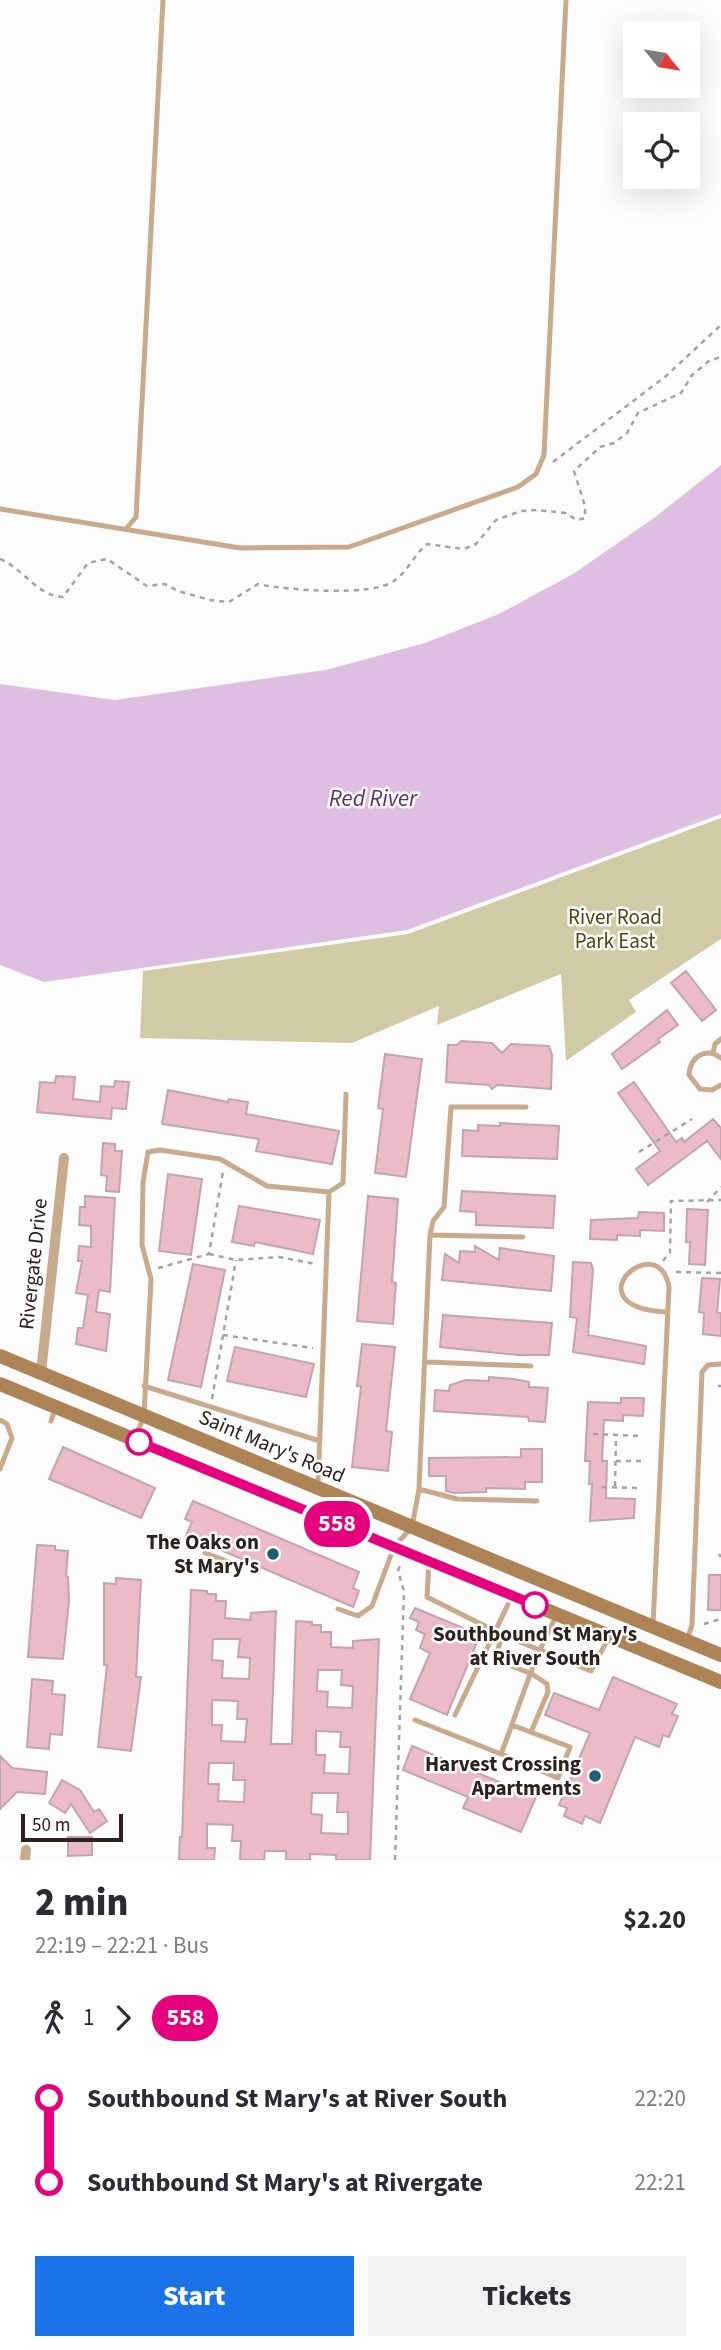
<!DOCTYPE html>
<meta charset="utf-8">
<style>
:root{--surface:#fff;--page:#f2f2f3;--text:#2b2b33;--muted:#7c7c81;--accent:#1a73e8}
body{margin:0;font-family:"Source Sans 3",sans-serif;background:var(--page);color:var(--text);height:100vh;display:flex;flex-direction:column;font-size:26px;white-space:nowrap}
*{box-sizing:border-box;margin:0}
p{font-size:23px;color:var(--muted)}
.icon{flex:none;width:38px;height:38px;fill:none;stroke:currentColor;stroke-width:2;stroke-linecap:round;stroke-linejoin:round}
.map{position:relative;height:1860px;overflow:hidden}
.drawer{display:flex;flex-direction:column;background:var(--surface);flex:1}
.drawer>*{flex:none}
.badge{padding:0 14px;border-radius:23px;font-size:24px;line-height:46px}
.needle{width:46px;rotate:120deg}
.buttons{position:absolute;left:623px;top:21px;display:grid;gap:14px}
.buttons a{display:grid;place-items:center;width:77px;height:77px;border-radius:0px;background:var(--surface);box-shadow:0 7px 28px #0002;font-size:35px}
.scale{position:absolute;left:21px;bottom:18px;width:102px;box-sizing:border-box;padding-left:7px;border:4px solid #2c211f;border-top:0;font-size:19px;line-height:24px;white-space:nowrap;color:#2c211f;-webkit-text-stroke:5px #fcfcfc;paint-order:stroke}
.map>.badge{position:absolute;translate:-50% -50%;box-shadow:0 0 0 4px #fff}
.legs{display:flex;align-items:center;gap:10px;height:77px;padding:0 35px;font-size:23px}
.legs p{margin-inline-start:auto}
.overview{display:flex;align-items:center;justify-content:space-between;height:119px;padding:0 35px}
h1{font-size:38px;font-weight:800;line-height:52px}
.cta{display:flex;gap:14px;margin-top:auto;padding:14px 35px}
.cta a{flex:1;height:80px;border-radius:0px;background:var(--accent);color:#fff;font-size:28px;font-weight:800;line-height:80px;text-align:center}
.cta a+a{background:var(--page);color:var(--text)}
ul{padding:0 35px;list-style:none}
li{display:flex;align-items:center;gap:24px;height:84px;font-size:26px}
li i{display:grid;place-items:center;width:10px;height:100%;margin:0 9px;background:currentColor}
li i::after{content:'';width:18px;height:18px;margin:-9px;border:5px solid;border-radius:50%;background:var(--surface)}
li p{margin-inline-start:auto}
li:first-child i{background:linear-gradient(#0000 50%,currentColor 0)}
li:last-child i{background:linear-gradient(currentColor 50%,#0000 0)}
.map>svg:first-child{display:block}
</style>
<div class="map">
<svg width="721" height="1860" viewBox="0 0 721 1860">
<rect width="100%" height="100%" fill="#fcfcfc"/>
<path fill="#d1cba5" d="M721,818V939L629,1000L636,1012L566,1061L561,974L437,1025L439,1006L352,1043L140,1038L143,971L408,934Z"/>
<path fill="#debfe1" d="M721,465V814L407,930L44,982L0,965V684L115,700L326,670L425,643L499,614L573,574L654,518Z"/>
<path fill="#ebbbca" stroke="#c2a5ae" stroke-width="2" fill-rule="evenodd" d="M686,971L716,1010L702,1021L671,983Z
M667,1010L678,1025L658,1039L660,1042L622,1069L612,1054Z
M461,1041L492,1043L502,1053L511,1044L549,1046L552,1055L551,1089L497,1085L492,1089L489,1085L446,1082L448,1045H457Z
M385,1054L422,1059L406,1177L375,1173L383,1109L378,1108Z
M56,1076L75,1077L73,1099L100,1102L101,1086L114,1087L115,1081L129,1082L126,1109L112,1108L111,1119L37,1112L40,1082L55,1083Z
M634,1082L676,1142L682,1138L684,1142L713,1119L721,1128V1159L707,1141L648,1185L636,1169L660,1151L618,1093Z
M168,1090L228,1102L229,1099L248,1102L246,1114L339,1131L332,1164L256,1151L259,1139L162,1124Z
M500,1123L559,1126L557,1159L462,1156L463,1130L478,1131V1125L500,1126Z
M103,1143L115,1144V1151H122L119,1192L106,1191L107,1176L101,1175Z
M168,1174L202,1179L191,1255L159,1251Z
M462,1191L555,1196L553,1228L476,1225V1212L460,1211Z
M85,1196L115,1198L110,1292L99,1290L96,1312L110,1314L106,1351L76,1344L78,1328H83L88,1295L76,1293L82,1261H78L79,1246L91,1247V1226L79,1225L80,1207H85Z
M368,1196L398,1199L392,1282L396,1283L393,1324L357,1321Z
M239,1206L320,1220L313,1254L255,1242L254,1246L232,1242Z
M687,1209L708,1210L705,1265L689,1264L690,1242H686Z
M639,1212L664,1213V1231L640,1230V1236L617,1235V1240L590,1239L591,1220L638,1218Z
M475,1246L499,1260L500,1248L554,1256L551,1291L442,1280L445,1254L459,1263L460,1251L475,1252Z
M573,1262L591,1263L593,1269L588,1335L646,1346L644,1364L573,1352L577,1318L570,1317Z
M193,1264L225,1270L201,1387L168,1380Z
M702,1278L720,1279L717,1313H721V1336L703,1334L704,1313L699,1312Z
M443,1315L552,1323L549,1355H518L440,1347Z
M362,1344L395,1347L386,1431L392,1432L388,1471L352,1467L361,1386H357Z
M235,1347L314,1364L306,1397L227,1381Z
M489,1377L514,1379L529,1382V1387L548,1388L545,1422L529,1421L528,1417L434,1411L435,1390L449,1391L450,1385L466,1380L489,1381Z
M621,1398H644L643,1416L623,1415V1421L604,1420L602,1461H607L606,1498L635,1499L634,1518L590,1521L592,1484H589L590,1461H585L588,1402L621,1403Z
M63,1447L155,1488L141,1518L49,1479Z
M521,1449H542V1482H525V1489L486,1488V1492L454,1493L446,1491V1476H429V1458L521,1457Z
M193,1501L359,1572L353,1588L359,1591L353,1607L186,1535L192,1522L185,1519Z
M37,1545L55,1546V1550L68,1551L66,1576L68,1577L69,1601L63,1659L28,1657Z
M709,1575H721V1610H708Z
M116,1578L141,1580L136,1677H141L131,1751L98,1747L107,1665H104V1583L116,1584Z
M191,1590L207,1591V1594H216V1601H226L225,1618L250,1620L251,1613L276,1611L271,1744H292L296,1621L312,1622V1625H321V1632H331V1647L353,1648V1641L379,1639L370,1860H336V1855L310,1854V1860H286V1851H265L264,1860H240L241,1841H232L233,1825L207,1824V1848H215L214,1860H179L180,1837H182ZM213,1639H240L238,1657L250,1658L249,1679L222,1678L223,1661L212,1660ZM318,1670H342L341,1685L353,1686L352,1708L327,1707L328,1692L317,1691ZM212,1700L238,1701L237,1719H247L245,1742L221,1741L222,1725H212ZM316,1731L341,1732L340,1747H350L349,1774L324,1773L325,1755H316ZM209,1763H234L233,1780H245L244,1802L218,1801L219,1784H208ZM312,1793H338L337,1812H348V1834L321,1833L322,1815L311,1814Z
M415,1608L480,1635L447,1715L410,1699L430,1653L420,1648L425,1634L416,1630L419,1622L410,1618Z
M613,1677L677,1704L672,1714L678,1716L669,1737L663,1735L659,1747L635,1737L600,1823L585,1816L582,1824L564,1816L567,1808L559,1805L590,1733L545,1715L554,1693L599,1710Z
M32,1679L53,1681L52,1694L65,1695L62,1735L50,1734L49,1749L27,1747Z
M412,1746L536,1797L521,1832L463,1808L468,1797L403,1770Z
M0,1756L12,1768L47,1772L45,1794L17,1792L0,1809Z
M62,1780L80,1790L94,1812L99,1809L107,1821L90,1833L71,1804L65,1813L49,1803Z
M68,1837H92V1855L68,1856Z"/>
<g fill="none" stroke-linecap="round" stroke-linejoin="round">
<path stroke="#a8a3a3" stroke-width="2.5" stroke-dasharray="5 5" stroke-linecap="butt" d="M553,462L666,376L721,325
M0,559C23,568 37,596 63,597L88,563L107,559L147,586L165,584L178,591L210,600L229,602L258,584C286,590 372,597 394,581C408,571 414,555 427,544L464,549L476,544L496,520L521,511L537,510L565,513L577,520L585,518V506L574,471L600,447L614,443L627,433L638,413L681,393L692,375L709,361L721,357
M639,1152L692,1119
M707,1202L721,1187
M209,1254L236,1260L279,1257L316,1264
M663,1261L670,1252L671,1201L721,1200
M158,1268L209,1254L223,1171
M676,1272L721,1273
M223,1335L313,1348
M718,1386H721
M212,1399L236,1260
M593,1434L642,1436
M616,1461H641
M615,1486L616,1435
M602,1487L640,1488
M719,1554L721,1557
M704,1624L721,1619
M395,1860L404,1591L398,1571L400,1565"/>
<path stroke="#c8ab8d" stroke-width="5" d="M0,509L240,548L349,547L518,487L536,474L544,455L566,0
M126,529L136,517L163,0
M713,1053L715,1044L721,1039
M721,1058C706,1047 690,1056 689,1075L700,1089L712,1090L721,1085
M430,1235L523,1237
M426,1362L531,1366
M144,1386L320,1441
M0,1420L7,1424L12,1438L0,1469
M51,1421L56,1407
M135,1438L144,1416L151,1279L142,1245L143,1182L148,1152L160,1150L220,1159L267,1186L329,1192
M318,1485L329,1192L343,1183L346,1094
M419,1489L457,1499L537,1501
M205,1553L235,1564
M429,1563L427,1597L497,1632
M338,1609L358,1616L372,1606L394,1547L412,1527L419,1489L430,1235L433,1221L444,1207L451,1107H526
M653,1625L669,1287C658,1226 569,1307 666,1312
M687,1640L692,1625L702,1372L708,1365L721,1364
M455,1715L512,1596
M415,1720L501,1754
M512,1725L570,1747L558,1778L501,1754C519,1708 533,1658 557,1615
M531,1732L548,1692L547,1684L532,1674L494,1659L503,1635L591,1671L609,1637"/>
<path stroke="#c8ab8d" stroke-width="10" d="M41,1373L64,1158
M25,1860L26,1850"/>
<path stroke="#ae8356" stroke-width="14" d="M0,1356L721,1655
M0,1384L721,1682"/>
</g>
<g fill="none" stroke-linecap="round" stroke-linejoin="round">
<defs>
<path id="line-1" d="M139,1442L535,1605"/>
</defs>
<use href="#line-1" stroke="#fff" stroke-width="16"/>
<use href="#line-1" stroke="#e6007e" stroke-width="10"/>
</g>
<g fill="#fff" stroke="#e6007e" stroke-width="3.5">
<circle cx="139" cy="1442" r="12"/>
<circle cx="535" cy="1605" r="12"/>
</g>
<g fill="#1b5f72" stroke="#fcfcfc" stroke-width="2.5">
<circle cx="273" cy="1554" r="7"/>
<circle cx="595" cy="1776" r="7"/>
</g>
<g text-anchor="middle" dominant-baseline="central" stroke-width="5" stroke-linejoin="round" paint-order="stroke">
<g font-size="21" fill="#504814" stroke="#fcfcfc">
<text x="615" y="917">River Road<tspan x="615" dy="24">Park East</tspan></text>
</g>
<g font-size="21" fill="#2c211f" stroke="#fcfcfc">
<text transform="translate(33 1264) rotate(-84)">Rivergate Drive</text>
<text transform="translate(272 1446) rotate(23)">Saint Mary's Road</text>
</g>
<g font-size="21" font-weight="bold" fill="#2c211f" stroke="#fcfcfc" text-anchor="end">
<text x="259" y="1542">The Oaks on<tspan x="259" dy="24">St Mary's</tspan></text>
<text x="581" y="1764">Harvest Crossing<tspan x="581" dy="24">Apartments</tspan></text>
</g>
<g font-size="21" font-weight="bold" fill="#2c211f" stroke="#fcfcfc">
<text x="535" y="1634">Southbound St Mary's<tspan x="535" dy="24">at River South</tspan></text>
</g>
<g font-size="23" font-style="italic" fill="#5b335f" stroke="#fcfcfc">
<text x="373" y="798">Red River</text>
</g>
</g>
</svg>
<div class="buttons">
<a><svg class="needle" viewBox="-14 -14 28 28"><path d="M0-13l5 13h-10z" fill="#e53935"/><path d="M0 13l5-13h-10z" fill="#7c7c81"/></svg></a>
<a><svg class="icon" aria-label="locate" viewBox="0 0 24 24"><circle cx="12" cy="12" r="6"/><path d="M12 2v4M12 18v4M2 12h4M18 12h4"/></svg></a>
</div>
<div class="scale">50 m</div>
<b class="badge" style="left:337px;top:1524px;background:#e6007e;color:#fff">558</b>
</div>
<section class="drawer">
<div class="overview"><div><h1>2 min</h1><p>22:19 – 22:21 · Bus</p></div><b>$2.20</b></div>
<div class="legs"><svg class="icon" aria-label="walk" viewBox="0 0 24 24"><circle cx="13" cy="4" r="2"/><path d="M13 8l-2 6 4 7M11 14l-3 7M7 12l3-4h3l4 4"/></svg>1<svg class="icon" aria-label="forward" viewBox="0 0 24 24"><path d="M9 5l7 7-7 7"/></svg><b class="badge" style="background:#e6007e;color:#fff">558</b></div>
<ul>
<li><i style="color:#e6007e"></i><b>Southbound St Mary's at River South</b><p>22:20</p></li>
<li><i style="color:#e6007e"></i><b>Southbound St Mary's at Rivergate</b><p>22:21</p></li>
</ul>
<div class="cta"><a>Start</a><a>Tickets</a></div>
</section>
